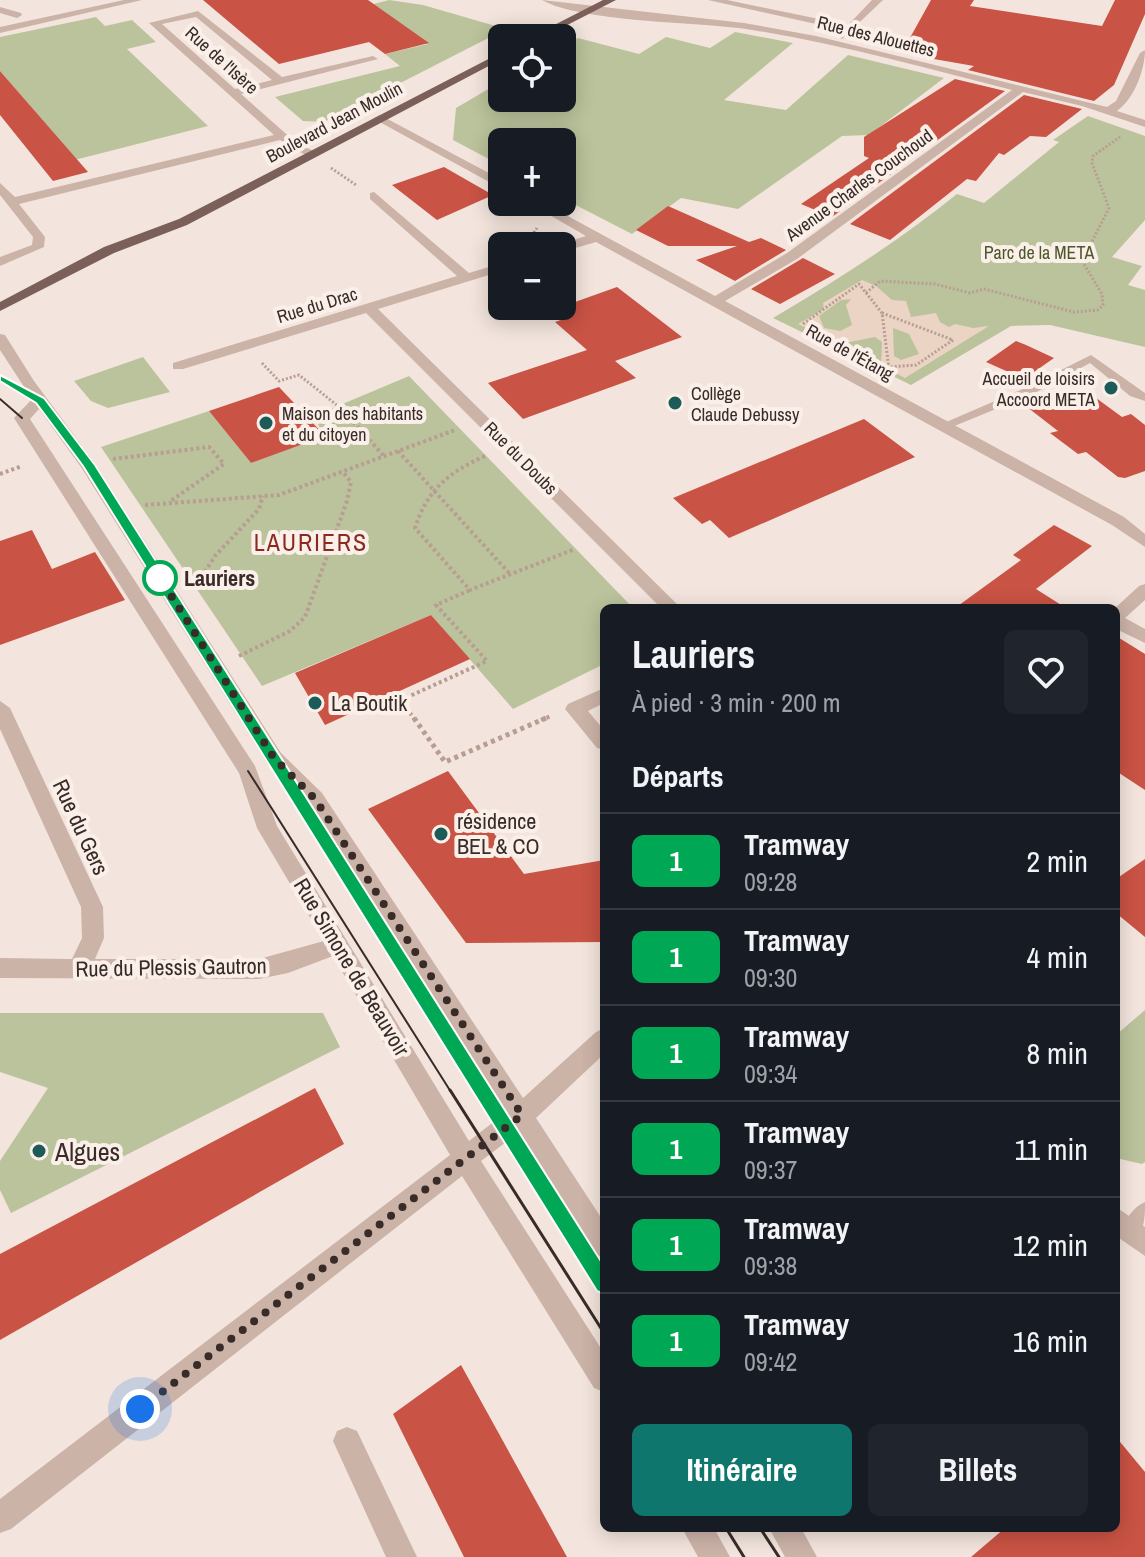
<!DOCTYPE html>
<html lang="fr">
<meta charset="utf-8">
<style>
:root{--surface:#171b24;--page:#20242c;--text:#f1f3f6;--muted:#9ea1a6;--line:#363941;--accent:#0f766e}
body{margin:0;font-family:"Archivo Narrow",sans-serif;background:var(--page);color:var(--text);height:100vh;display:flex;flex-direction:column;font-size:30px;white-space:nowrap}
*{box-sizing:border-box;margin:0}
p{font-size:26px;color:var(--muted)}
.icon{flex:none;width:44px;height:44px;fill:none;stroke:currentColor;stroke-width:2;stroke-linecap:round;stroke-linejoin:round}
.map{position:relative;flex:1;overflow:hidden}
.details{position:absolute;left:600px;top:604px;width:520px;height:928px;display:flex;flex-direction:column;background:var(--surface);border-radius:12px;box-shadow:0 4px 20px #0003}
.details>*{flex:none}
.badge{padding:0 16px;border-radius:12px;font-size:28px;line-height:52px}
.controls{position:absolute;left:488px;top:24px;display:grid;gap:16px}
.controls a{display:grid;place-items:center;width:88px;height:88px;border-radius:12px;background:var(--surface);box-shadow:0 4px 20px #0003;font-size:40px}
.you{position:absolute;width:40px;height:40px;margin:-20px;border:6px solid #fff;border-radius:50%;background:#1a73e8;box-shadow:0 0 0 12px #1a73e833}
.map>.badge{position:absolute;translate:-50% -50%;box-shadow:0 0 0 4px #fff}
h2{padding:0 32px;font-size:30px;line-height:72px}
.round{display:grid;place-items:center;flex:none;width:84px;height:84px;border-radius:12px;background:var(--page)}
.headline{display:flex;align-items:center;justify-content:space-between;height:136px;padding:0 32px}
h1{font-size:38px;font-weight:800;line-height:60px}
.button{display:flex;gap:16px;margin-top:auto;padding:16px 32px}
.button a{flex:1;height:92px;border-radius:12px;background:var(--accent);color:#fff;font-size:32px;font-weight:800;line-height:92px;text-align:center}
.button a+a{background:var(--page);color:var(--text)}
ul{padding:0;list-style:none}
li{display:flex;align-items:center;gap:24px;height:96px;padding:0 32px;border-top:2px solid var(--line)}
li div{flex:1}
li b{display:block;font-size:30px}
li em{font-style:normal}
li .badge{min-width:88px;font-weight:700;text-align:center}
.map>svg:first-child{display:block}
</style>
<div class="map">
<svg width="1145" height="1557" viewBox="0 0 1145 1557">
<rect width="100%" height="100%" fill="#f3e5dd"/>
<path fill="#bbc39c" d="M389,0L423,5L506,29L324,122L303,121L275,97L400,66L385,54L428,44L359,36L368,42L306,57L332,15Z
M96,17L105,26L132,20L156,42L127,49L208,126L43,168L58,138L0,71V37Z
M735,32L793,43L724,100L786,110L848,55L944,78L869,135L842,136L738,209L681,198L632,234L562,198V142H502V166L453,140L456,108L502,81V98H562V47L578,38L639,54L666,37L710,48Z
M1088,116L1145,136V220L1112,257L1142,266L1128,285L1145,290V347L1050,325L1011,326L911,385L773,318C837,280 899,241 957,194L984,203L1059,142L1053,140Z
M143,357L170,392L108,408L91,401L74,381Z
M409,376L633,608H604V664L513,709L431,615L262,686L101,447L209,411L251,463L324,436L314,416Z
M1145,1010V1162L1142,1164L1116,1158V1035Z
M0,1013H323L340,1047L11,1213L0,1190V1161L48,1088L0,1072Z"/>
<path fill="#ebd4c3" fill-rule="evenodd" d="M862,280L876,286L892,300L906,301L911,317L936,313L940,322L949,327L955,324L973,328L989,326L905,378L881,365L882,342L875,337L840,344L798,324L824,309L823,303ZM851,299L846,305L852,325L840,331L824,328L819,316L841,300ZM893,328L909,334L919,354L901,360L894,356Z"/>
<path fill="#c95344" d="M203,0H368L429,43L385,54L369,42L279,64Z
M931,0H974L970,6L1102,26L1115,0H1145V14L1114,85L1094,101L968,70L974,66L911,55L917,47L906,45Z
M0,71L88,172L53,181L0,115Z
M955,79L1005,91L832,217L801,204L869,158L864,156V137Z
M1024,95L1082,109L1046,137L1030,136L1004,155L999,153L976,181L967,179L890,240L850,224Z
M444,167L493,195L437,220L392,185Z
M668,206L749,242L761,238L786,250L735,281L696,260L737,246H668L636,230Z
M803,258L835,274L780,304L751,289Z
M617,287L682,337L615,361L636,378L523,419L488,383L587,350L555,322L572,316L561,307Z
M1016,341L1026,345L1054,358L1024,379L986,362Z
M279,387L325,436L251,463L209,411Z
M1092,395L1122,417L1131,414L1145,425V471L1125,478L1118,477L1086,452L1078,454L1050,433L1058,431L1027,407Z
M864,419L915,457L729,538L710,520L702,524L673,498Z
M1054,525L1092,546L1036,589L1066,608H955L1021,560L1013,555Z
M32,530L52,569L95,552L125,600L0,645V541Z
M431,615L470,659L325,725L295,673Z
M1116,636L1145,654V790L1116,771Z
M448,771L524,874L604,860V942L466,943L368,809Z
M1145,859V937L1116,913V879Z
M315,1088L344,1144L0,1340V1254Z
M461,1365L567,1557H464L393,1414Z
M1116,1437L1145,1472V1557H971L1005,1528H1116Z"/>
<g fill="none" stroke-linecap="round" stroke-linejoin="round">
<path stroke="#b89d92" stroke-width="3" stroke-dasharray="2 2" stroke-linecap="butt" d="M331,168L356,185
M525,246L537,228
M866,293L880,281L935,284L970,293L984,289L1074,312L1098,310L1103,305L1102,294L1082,261L1109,208L1092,163L1093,156L1120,137
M882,313L953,340L916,365L890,367
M803,324L859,284L882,313L889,369
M262,363L279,381L299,375L338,406L355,424"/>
<path stroke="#b89d92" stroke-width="4" stroke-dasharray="3 3" stroke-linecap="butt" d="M353,422L384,456
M398,451L510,574
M485,456C449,472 427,490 415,528L470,590L575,549
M113,459L209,447L224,464L169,502
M0,474L22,466
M145,505L279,495L455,430
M195,587L215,556L259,509L263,496
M239,656L290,631L305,617L347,501L351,482L342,471
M415,720L401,700L487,661L436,605L470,590
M541,720L551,716"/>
<path stroke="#b89d92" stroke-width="5" stroke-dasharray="4 4" stroke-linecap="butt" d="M414,718L445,762L546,718"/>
<path fill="#ccb3a8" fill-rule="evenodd" d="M1091,355L1145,393V401L1130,396L1090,363L1033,394L947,429L943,430L937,426L1025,388Z
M1145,1202C1145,1218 1145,1234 1131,1241L1124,1238L1121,1231C1125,1220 1133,1207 1145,1202Z"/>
<path fill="#ccb3a8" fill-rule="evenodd" d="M124,0H142L0,33V27Z
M542,0L744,23L816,36L1107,107L1116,101L1140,53L1145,50C1145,70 1134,99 1117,111L1145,120V127L1082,106L1023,92L797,259L725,301L1124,517L1145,534V547L1112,525L596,242L562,252V246L557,245L586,236L527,202H542L715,296L787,253L1012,90C924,68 836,43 746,29C696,22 580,22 542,0Z
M708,0H727L848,25L872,0H883L842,39L837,36L843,30Z
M0,7L21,13L22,15L17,18L0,13Z
M198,11L282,77L373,56L378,59L241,94L293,140L315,152V156H307L280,140L19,204L45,237L44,247L0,266V257L32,245L33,237L0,195V183L15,197L274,135L149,23ZM196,17L272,80L235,89L162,24Z
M380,115L502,180V189L376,120L374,118Z
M374,192L469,273L502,263V271L378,309L681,608H661L366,313L183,369H173V363L457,276L370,199V193Z
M0,334L5,335L34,381L96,465L281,753L322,793L523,1098L596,1032L604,1028V1054L536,1118L604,1222V1258L595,1254L518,1133L481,1161L604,1353V1392L594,1388L462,1176L11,1529L0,1533V1499L450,1155L333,956L288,973L259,979L0,978V958L72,959L82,938L81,907L0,729V701L10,708L103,907L104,938L95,959H259L324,941L257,828L239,773L14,418L32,399L0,350ZM39,409L81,467L267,763L308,805L505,1113L469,1141L277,826L255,766L30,419Z
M1145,584V600L1125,618L1145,629V643L1116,629L1115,608L1139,586Z
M604,688V703L588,711L604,730V750L597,748L565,709L568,704Z
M1116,1207L1145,1227V1256L1116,1236Z
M347,1427L357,1431L417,1557H386L333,1441L337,1431Z
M682,1528H714L730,1557H698Z
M769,1528H801L817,1557H785Z"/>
<path fill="#7a6059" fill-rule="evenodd" d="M603,0H616L542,38H529Z
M502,52V59L187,225L114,253L0,311V302L104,247L179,219Z"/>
<path stroke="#382b28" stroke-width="2" d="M0,379L40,400
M0,399L22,418
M274,758L483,1092
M248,771L451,1092"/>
<path stroke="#382b28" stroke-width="3" d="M450,1090L604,1333
M482,1090L604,1284
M726,1528L744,1557
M760,1528L779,1557"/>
</g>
<path fill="#00a754" stroke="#fff" stroke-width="2" d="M0,375L44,398L95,465L611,1277L614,1284L611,1291L604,1294L597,1291L83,466L36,403L0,381Z"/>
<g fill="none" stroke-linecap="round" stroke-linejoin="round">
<path stroke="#382b28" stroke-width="8" stroke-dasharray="0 14.4" d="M140,1409L522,1115L315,799L274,758L160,578"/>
</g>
<g fill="#1c5b57" stroke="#faf0e9" stroke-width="3">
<circle cx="1111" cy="388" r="8"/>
<circle cx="675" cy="403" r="8"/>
<circle cx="266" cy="423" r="8"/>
<circle cx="315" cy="703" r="8"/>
<circle cx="441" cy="834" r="8"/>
<circle cx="39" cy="1151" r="8"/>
</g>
<circle fill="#fff" stroke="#00a754" stroke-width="4" cx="160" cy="578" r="16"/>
<g text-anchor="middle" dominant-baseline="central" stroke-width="8" stroke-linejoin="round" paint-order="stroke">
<g font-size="18" fill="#382b28" stroke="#faf0e9">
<text transform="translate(876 36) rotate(14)">Rue des Alouettes</text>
<text transform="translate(222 60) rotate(42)">Rue de l'Isère</text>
<text transform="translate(334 122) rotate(-28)">Boulevard Jean Moulin</text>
<text transform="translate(859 185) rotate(-36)">Avenue Charles Couchoud</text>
<text transform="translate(317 305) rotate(-17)">Rue du Drac</text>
<text transform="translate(850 352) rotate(29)">Rue de l'Étang</text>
<text transform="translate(521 458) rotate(45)">Rue du Doubs</text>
</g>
<g font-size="18" fill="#4d572b" stroke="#faf0e9">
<text x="1039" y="252">Parc de la META</text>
</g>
<g font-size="18" fill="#382b28" stroke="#faf0e9" text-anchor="start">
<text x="1095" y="378" text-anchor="end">Accueil de loisirs<tspan x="1095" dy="21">Accoord META</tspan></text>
<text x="691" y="393">Collège<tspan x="691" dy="21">Claude Debussy</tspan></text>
<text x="282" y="413">Maison des habitants<tspan x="282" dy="21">et du citoyen</tspan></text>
</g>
<g font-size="22" font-weight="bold" fill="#382b28" stroke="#faf0e9" text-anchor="start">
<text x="184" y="578">Lauriers</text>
</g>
<g font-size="22" fill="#382b28" stroke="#faf0e9" text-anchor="start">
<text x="331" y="703">La Boutik</text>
<text x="457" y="821">résidence<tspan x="457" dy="25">BEL &amp; CO</tspan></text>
</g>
<g font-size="22" fill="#382b28" stroke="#faf0e9">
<text transform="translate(81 827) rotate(65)">Rue du Gers</text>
<text transform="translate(171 967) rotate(-1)">Rue du Plessis Gautron</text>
<text transform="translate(352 967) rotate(59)">Rue Simone de Beauvoir</text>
</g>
<g font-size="24" letter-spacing="2" fill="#8a2a1f" stroke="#faf0e9">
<text x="311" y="542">LAURIERS</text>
</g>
<g font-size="26" fill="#382b28" stroke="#faf0e9" text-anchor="start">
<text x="55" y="1151">Algues</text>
</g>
</g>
</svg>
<div class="controls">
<a><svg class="icon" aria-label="locate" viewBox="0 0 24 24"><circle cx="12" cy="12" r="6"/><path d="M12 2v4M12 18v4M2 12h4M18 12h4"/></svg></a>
<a>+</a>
<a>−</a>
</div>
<div class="you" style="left:140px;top:1409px"></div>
<section class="details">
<div class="headline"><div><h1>Lauriers</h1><p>À pied · 3 min · 200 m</p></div><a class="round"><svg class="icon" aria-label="heart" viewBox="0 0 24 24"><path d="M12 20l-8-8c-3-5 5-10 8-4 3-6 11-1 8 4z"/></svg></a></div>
<h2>Départs</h2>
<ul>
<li><span class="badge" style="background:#00a754;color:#fff">1</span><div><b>Tramway</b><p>09:28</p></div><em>2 min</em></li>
<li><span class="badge" style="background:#00a754;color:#fff">1</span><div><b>Tramway</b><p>09:30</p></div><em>4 min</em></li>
<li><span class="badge" style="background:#00a754;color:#fff">1</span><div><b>Tramway</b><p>09:34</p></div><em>8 min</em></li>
<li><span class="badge" style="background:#00a754;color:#fff">1</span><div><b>Tramway</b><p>09:37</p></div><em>11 min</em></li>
<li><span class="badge" style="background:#00a754;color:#fff">1</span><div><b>Tramway</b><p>09:38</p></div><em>12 min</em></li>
<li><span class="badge" style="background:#00a754;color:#fff">1</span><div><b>Tramway</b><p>09:42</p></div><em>16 min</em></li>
</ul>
<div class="button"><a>Itinéraire</a><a>Billets</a></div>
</section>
</div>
